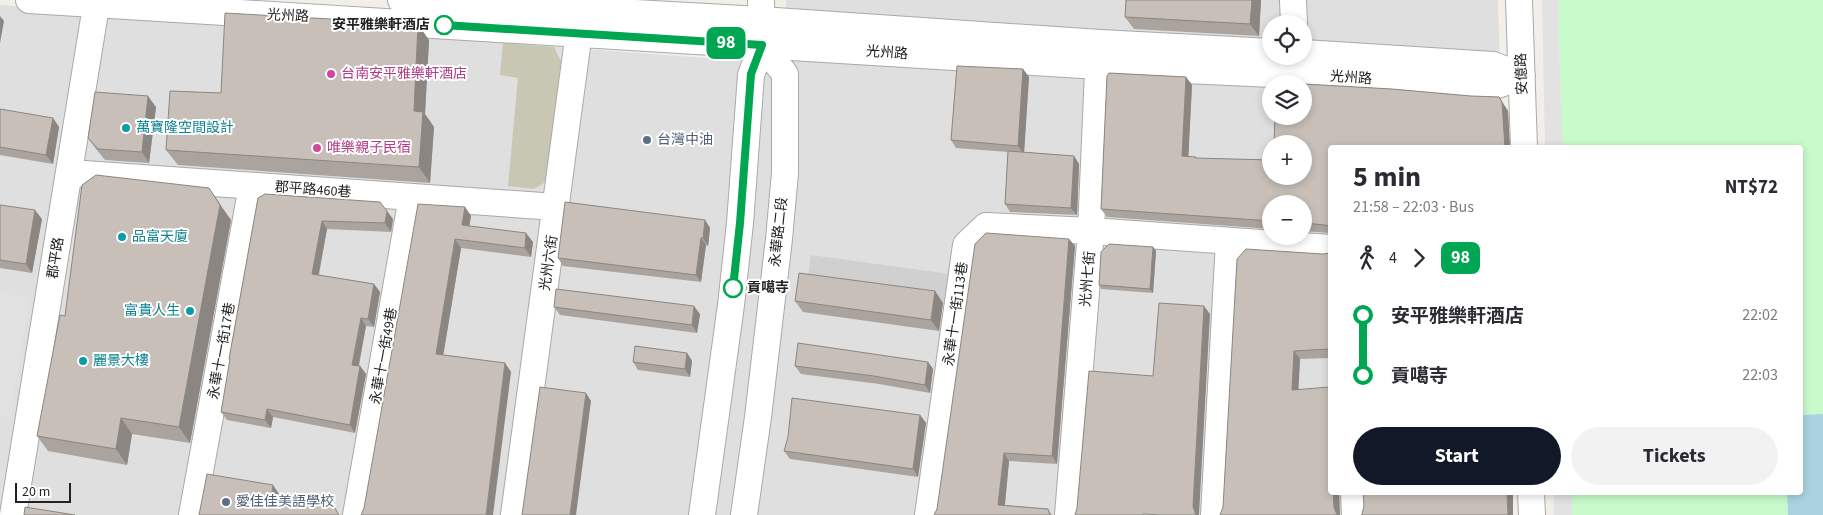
<!DOCTYPE html>
<meta charset="utf-8">
<style>
:root{--surface:#fff;--page:#f2f2f3;--text:#2b2b33;--muted:#7c7c81;--accent:#111827}
body{margin:0;font-family:"Source Sans 3","Noto Sans TC",sans-serif;background:var(--page);color:var(--text);height:100vh;display:flex;flex-direction:column;font-size:19px;white-space:nowrap}
*{box-sizing:border-box;margin:0}
p{font-size:16px;color:var(--muted)}
.icon{flex:none;width:28px;height:28px;fill:none;stroke:currentColor;stroke-width:2;stroke-linecap:round;stroke-linejoin:round}
.map{position:relative;flex:1;overflow:hidden}
.sheet{position:absolute;left:1328px;top:145px;width:475px;height:350px;display:flex;flex-direction:column;background:var(--surface);border-radius:5px;box-shadow:0 2px 8px #0003}
.sheet>*{flex:none}
.badge{padding:0 10px;border-radius:8px;font-size:18px;line-height:32px}
.controls{position:absolute;left:1262px;top:15px;display:grid;gap:10px}
.controls a{display:grid;place-items:center;width:50px;height:50px;border-radius:50%;background:var(--surface);box-shadow:0 2px 8px #0003;font-size:25px}
.scale{position:absolute;left:15px;bottom:12px;width:56px;box-sizing:border-box;padding-left:5px;border:2px solid #222;border-top:0;font-size:14px;line-height:18px;white-space:nowrap;color:#222;-webkit-text-stroke:4px #fff;paint-order:stroke}
.map>.badge{position:absolute;translate:-50% -50%;box-shadow:0 0 0 2px #fff}
.legs{display:flex;align-items:center;gap:8px;height:55px;padding:0 25px;font-size:16px}
.legs p{margin-inline-start:auto}
.overview{display:flex;align-items:center;justify-content:space-between;height:85px;padding:0 25px}
h1{font-size:28px;font-weight:700;line-height:38px}
.action{display:flex;gap:10px;margin-top:auto;padding:10px 25px}
.action a{flex:1;height:58px;border-radius:30px;background:var(--accent);color:#fff;font-size:20px;font-weight:700;line-height:58px;text-align:center}
.action a+a{background:var(--page);color:var(--text)}
ul{padding:0 25px;list-style:none}
li{display:flex;align-items:center;gap:18px;height:60px;font-size:19px}
li i{display:grid;place-items:center;width:8px;height:100%;margin:0 6px;background:currentColor}
li i::after{content:'';width:12px;height:12px;margin:-6px;border:4px solid;border-radius:50%;background:var(--surface)}
li p{margin-inline-start:auto}
li:first-child i{background:linear-gradient(#0000 50%,currentColor 0)}
li:last-child i{background:linear-gradient(currentColor 50%,#0000 0)}
.map>svg:first-child{display:block}
</style>
<div class="map">
<svg width="1823" height="515" viewBox="0 0 1823 515">
<rect width="100%" height="100%" fill="#f2efe9"/>
<path fill="#e0dfdf" fill-rule="evenodd" d="M786,0H1498L1502,147L1330,148V492L1507,493L1508,515H0V5L786,64ZM1271,24H1304V56H1271ZM1271,84H1304V116H1271ZM1271,144H1304V176H1271ZM1271,204H1304V236H1271Z"/>
<path fill="#d0d0d0" d="M811,255L950,274L946,303L807,284Z"/>
<path fill="#c7c7b4" d="M503,43L554,47L561,61L547,181L534,189L508,186L518,78L500,75Z"/>
<path fill="#c8facc" d="M1558,0H1823V414L1800,415V148L1562,147Z
M1572,493H1787L1788,515H1572Z"/>
<path fill="#e2e2e2" d="M1542,0H1558L1562,147H1545Z
M0,293L30,298L10,416L0,415Z
M1554,493H1572V515H1554Z"/>
<path fill="#aad3df" d="M1823,414V515H1788L1787,493L1800,492V415Z"/>
<g fill="none" stroke-linecap="round" stroke-linejoin="round">
<defs>
<path id="minor" d="M29,0L1099,66L1297,75L1492,87L1522,76
M401,0L761,20L1100,43L1271,52
M1293,0L1294,24
M1519,0L1524,148
M1304,53L1493,65L1522,76
M70,173L556,207
M1354,492L1355,515
M1531,492L1532,515
M13,515L97,0
M192,515L252,186
M356,515L412,197
M514,515L581,17
M702,515L731,305L740,223L751,75L762,45L761,0
M744,515L758,417L779,239L785,173V74L762,45
M928,515L966,245L986,226L1091,231L1330,248
M1068,515L1091,231L1099,49
M1214,515L1229,241"/>
</defs>
<use href="#minor" stroke="#a9a9a9" stroke-width="28"/>
<use href="#minor" stroke="#fff" stroke-width="26"/>
</g>
<path fill="#aba49e" d="M1126,0H1261L1259,36L1134,29L1125,17Z
M429,40L425,114L434,127L430,183L178,165L166,150L221,93Z
M1023,69L1029,77L1024,152L1074,156L1079,164L1077,215L1010,212L1005,204L1008,152L956,148L951,140Z
M1109,73L1186,77L1192,85L1188,157H1196V158L1271,160V176H1304V144H1274L1275,116H1304V84L1392,89L1471,96L1499,97L1508,111L1510,148H1330V233L1304,231V204H1271V229L1107,217L1101,209L1107,76Z
M156,107L149,163L105,160L96,149L88,138Z
M0,109L53,118L59,127L53,164L0,155Z
M209,188L231,220L190,443L132,434L127,465L48,451L37,436L65,316Z
M258,198L393,219L391,232L327,229L319,275L374,284L380,292L374,327L366,326L359,366H360L366,374L355,433L273,417L271,428L227,420L221,412L230,361L229,359Z
M0,205L42,219L32,273L0,268Z
M465,207L471,216L469,226L533,242L531,257L461,248L443,355L505,363L511,372L364,508Z
M705,220L710,228L708,246L706,245L701,282L563,266L558,258Z
M1069,239L1075,246L1057,464L1009,461L1005,505L1048,509L1052,515H934Z
M1153,247L1156,251L1153,293L1101,289L1099,285Z
M1330,253V358L1300,359L1298,390L1330,492H1339L1340,515H1220L1323,254Z
M935,291L943,303L939,331L803,312L795,301Z
M554,307L700,314L697,333L560,315Z
M687,353L692,361L690,377L638,370L633,362Z
M928,362L933,369L930,393L879,384L801,374L795,366Z
M920,415L926,423L918,477L790,459L784,451Z"/>
<path fill="#8b8681" d="M1252,0H1261L1259,36L1250,24Z
M0,16L4,21L0,43Z
M418,24L429,40L425,114L434,127L430,183L419,167L414,111Z
M1023,69L1029,77L1024,154L1018,146Z
M1186,77L1192,85L1188,165L1182,156Z
M148,96L156,107L149,163L142,152Z
M1499,97L1508,111L1510,148H1505Z
M53,118L59,127L53,164L46,155Z
M1074,156L1079,164L1077,215L1071,208Z
M220,205L231,220L190,443L179,427Z
M465,207L471,216L468,234L462,225Z
M35,210L42,219L32,273L26,264Z
M387,211L393,219L391,232L385,223Z
M705,220L710,228L708,246L703,238Z
M322,221L327,229L317,282L312,274Z
M526,233L533,242L531,257L525,248Z
M701,238L706,245L701,282L696,275Z
M455,239L461,248L442,363L436,354Z
M1069,239L1075,246L1057,464L1052,456Z
M1153,247L1156,251L1153,293L1150,289Z
M374,284L380,292L374,327L368,319Z
M935,291L943,303L939,331L931,320Z
M694,306L700,314L697,333L692,325Z
M1204,306L1210,314L1199,515H1196L1193,506Z
M361,318L366,326L357,373L352,365Z
M1294,351L1300,359L1298,399L1292,390Z
M687,353L692,361L690,377L685,369Z
M928,362L933,369L930,393L925,385Z
M505,363L511,372L493,515H486Z
M360,366L366,374L355,433L350,425Z
M586,393L591,401L576,515H570Z
M267,409L273,417L271,428L265,420Z
M920,415L926,423L918,477L913,469Z
M121,418L132,434L127,465L116,449Z
M1004,453L1009,461L1004,513L998,505Z
M273,485L279,494L277,506L271,497Z
M1333,492H1339L1340,515H1337L1334,507Z
M1507,492H1513V515H1508Z"/>
<path fill="#c7bfb8" stroke="#8b8681" d="M1126,0H1252L1250,24L1125,17Z
M225,13L418,24L414,111L423,112L419,167L166,150L170,91L221,93Z
M957,66L1023,69L1018,146L951,140Z
M1109,73L1186,77L1182,156L1196,157L1195,158L1271,160V176H1304V144H1274L1275,116H1304V84L1392,89L1471,96L1499,97L1502,102L1505,148H1330V226L1325,225L1304,223V204H1271V221L1101,209L1107,76Z
M1277,82L1303,84H1277Z
M95,92L148,96L142,152L98,149L88,138Z
M0,109L53,118L46,155L0,147Z
M1008,151L1074,156L1071,208L1005,204Z
M96,175L209,188L220,205L179,427L121,418L116,449L37,436L60,315L65,316L82,185Z
M265,194L380,202L387,211L385,223L322,221L312,274L374,284L368,319L361,318L352,365L360,366L350,425L267,409L265,420L221,412L230,359H229L258,198Z
M565,202L705,220L703,238H701L696,275L558,258Z
M418,204L465,207L462,225L526,233L525,248L455,239L436,354L505,363L486,515H361L364,508Z
M0,205L35,210L26,264L0,260Z
M986,233L1069,239L1052,456L1004,453L998,505L1048,509L1050,515H934L937,509L975,244Z
M1109,244L1153,247L1150,289L1099,285L1101,252Z
M1246,249L1323,254L1330,253V349L1294,351L1292,390L1330,387V492H1333L1334,507L1337,515H1220L1223,507L1237,259Z
M799,273L935,291L931,320L795,301Z
M556,289L694,306L692,325L554,307Z
M1159,303L1204,306L1193,506L1195,513L1196,515H1161L1143,514V515H1075L1077,508L1089,371L1153,376Z
M798,343L928,362L925,385L874,376L795,366Z
M635,346L687,353L685,369L633,362Z
M540,387L586,393L570,515H522Z
M792,398L920,415L913,469L784,451L788,437Z
M207,474L273,485L271,497L335,508L339,515H199Z
M1363,492H1507L1508,515H1361L1362,514L1364,506Z
M25,507L75,515H24Z"/>
<g fill="none" stroke-linecap="round" stroke-linejoin="round">
<defs>
<path id="line-1" d="M444,25L762,45L751,74L740,223L733,288"/>
</defs>
<use href="#line-1" stroke="#fff" stroke-width="11"/>
<use href="#line-1" stroke="#00a651" stroke-width="8"/>
</g>
<g fill="#fff" stroke="#00a651" stroke-width="2.5">
<circle cx="444" cy="25" r="9"/>
<circle cx="733" cy="288" r="9"/>
</g>
<g fill="#d1479c" stroke="#fff" stroke-width="2">
<circle cx="331" cy="74" r="5"/>
<circle cx="317" cy="148" r="5"/>
</g>
<g fill="#0f9aa8" stroke="#fff" stroke-width="2">
<circle cx="126" cy="128" r="5"/>
<circle cx="122" cy="237" r="5"/>
<circle cx="190" cy="311" r="5"/>
<circle cx="83" cy="361" r="5"/>
</g>
<g fill="#5c6f8a" stroke="#fff" stroke-width="2">
<circle cx="647" cy="140" r="5"/>
<circle cx="226" cy="502" r="5"/>
</g>
<g text-anchor="middle" dominant-baseline="central" stroke-width="4" stroke-linejoin="round" paint-order="stroke">
<g font-size="14" fill="#222" stroke="#fff">
<text transform="translate(288 16) rotate(3)">光州路</text>
<text transform="translate(887 53) rotate(4)">光州路</text>
<text transform="translate(1522 74) rotate(-92)">安億路</text>
<text transform="translate(1351 78) rotate(4)">光州路</text>
<text transform="translate(313 190) rotate(4)">郡平路460巷</text>
<text transform="translate(779 232) rotate(-84)">永華路二段</text>
<text transform="translate(56 258) rotate(-81)">郡平路</text>
<text transform="translate(549 263) rotate(-82)">光州六街</text>
<text transform="translate(1088 279) rotate(-85)">光州七街</text>
<text transform="translate(956 314) rotate(-82)">永華十一街113巷</text>
<text transform="translate(222 351) rotate(-80)">永華十一街17巷</text>
<text transform="translate(384 356) rotate(-80)">永華十一街49巷</text>
</g>
<g font-size="14" font-weight="bold" fill="#222" stroke="#fff" text-anchor="end">
<text x="430" y="25">安平雅樂軒酒店</text>
<text x="747" y="288" text-anchor="start">貢噶寺</text>
</g>
<g font-size="14" fill="#b23c85" stroke="#fff" text-anchor="start">
<text x="341" y="74">台南安平雅樂軒酒店</text>
<text x="327" y="148">唯樂親子民宿</text>
</g>
<g font-size="14" fill="#0d838f" stroke="#fff" text-anchor="start">
<text x="136" y="128">萬寶隆空間設計</text>
<text x="132" y="237">品富天廈</text>
<text x="180" y="311" text-anchor="end">富貴人生</text>
<text x="93" y="361">麗景大樓</text>
</g>
<g font-size="14" fill="#4e5e75" stroke="#fff" text-anchor="start">
<text x="657" y="140">台灣中油</text>
<text x="236" y="502">愛佳佳美語學校</text>
</g>
</g>
</svg>
<div class="controls">
<a><svg class="icon" aria-label="locate" viewBox="0 0 24 24"><circle cx="12" cy="12" r="6"/><path d="M12 2v4M12 18v4M2 12h4M18 12h4"/></svg></a>
<a><svg class="icon" aria-label="layers" viewBox="0 0 24 24"><path d="M12 4l9 5-9 5-9-5zM3 14l9 5 9-5"/></svg></a>
<a>+</a>
<a>−</a>
</div>
<div class="scale">20 m</div>
<b class="badge" style="left:726px;top:43px;background:#00a651;color:#fff">98</b>
<section class="sheet">
<div class="overview"><div><h1>5 min</h1><p>21:58 – 22:03 · Bus</p></div><b>NT$72</b></div>
<div class="legs"><svg class="icon" aria-label="walk" viewBox="0 0 24 24"><circle cx="13" cy="4" r="2"/><path d="M13 8l-2 6 4 7M11 14l-3 7M7 12l3-4h3l4 4"/></svg>4<svg class="icon" aria-label="forward" viewBox="0 0 24 24"><path d="M9 5l7 7-7 7"/></svg><b class="badge" style="background:#00a651;color:#fff">98</b></div>
<ul>
<li><i style="color:#00a651"></i><b>安平雅樂軒酒店</b><p>22:02</p></li>
<li><i style="color:#00a651"></i><b>貢噶寺</b><p>22:03</p></li>
</ul>
<div class="action"><a>Start</a><a>Tickets</a></div>
</section>
</div>
